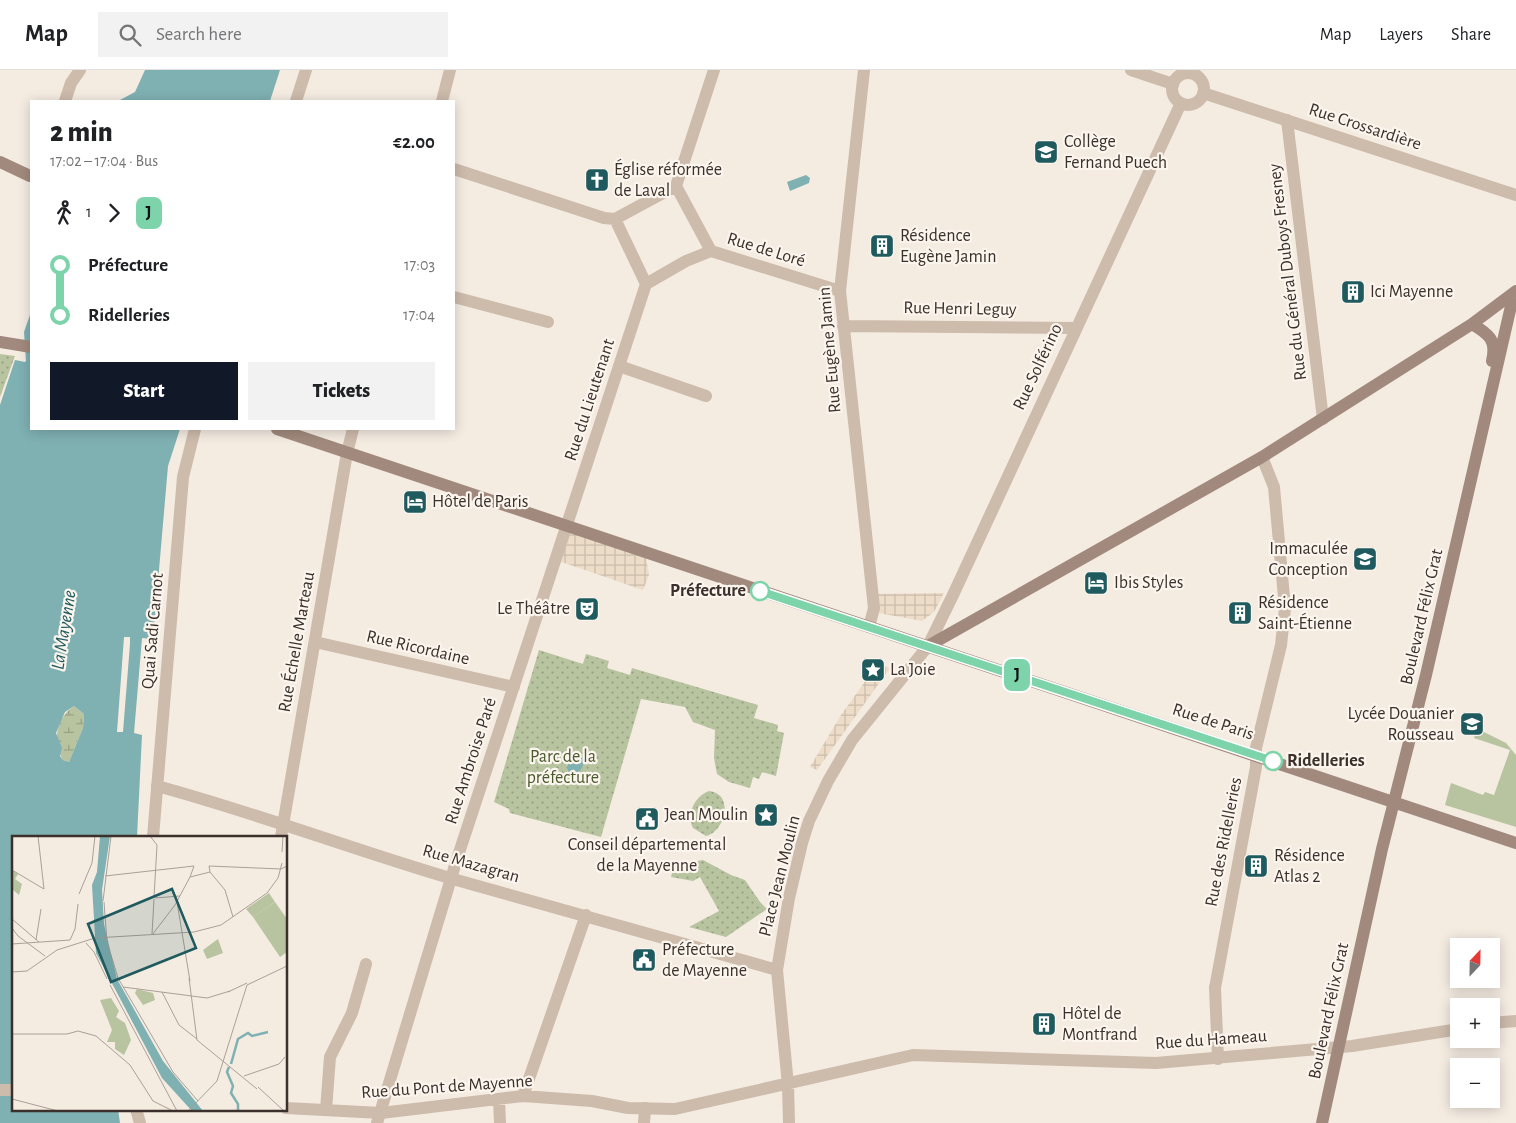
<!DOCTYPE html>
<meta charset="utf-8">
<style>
:root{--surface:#fff;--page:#f2f2f2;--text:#202124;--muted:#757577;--line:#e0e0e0;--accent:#111827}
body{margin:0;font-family:"Alegreya Sans",sans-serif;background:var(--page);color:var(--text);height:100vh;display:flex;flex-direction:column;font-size:19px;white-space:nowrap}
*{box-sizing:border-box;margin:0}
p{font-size:16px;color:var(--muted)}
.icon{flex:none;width:28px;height:28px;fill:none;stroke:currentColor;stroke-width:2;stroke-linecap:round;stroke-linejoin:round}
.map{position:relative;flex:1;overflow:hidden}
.sheet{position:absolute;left:30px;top:30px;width:425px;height:330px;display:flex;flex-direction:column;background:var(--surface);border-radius:0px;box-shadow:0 2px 12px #0003}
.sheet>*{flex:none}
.badge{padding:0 10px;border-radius:8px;font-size:18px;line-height:32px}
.needle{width:32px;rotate:22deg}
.buttons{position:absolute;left:1450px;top:868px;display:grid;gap:10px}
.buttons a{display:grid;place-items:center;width:50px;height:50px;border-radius:0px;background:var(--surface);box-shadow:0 2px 12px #0003;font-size:25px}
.map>.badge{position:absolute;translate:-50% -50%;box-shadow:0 0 0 2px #fff}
.legs{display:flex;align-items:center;gap:8px;height:55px;padding:0 20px;font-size:16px}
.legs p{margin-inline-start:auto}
.headline{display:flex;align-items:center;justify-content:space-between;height:85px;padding:0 20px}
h1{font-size:28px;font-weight:800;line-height:38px}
.action{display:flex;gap:10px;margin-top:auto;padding:10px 20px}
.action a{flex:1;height:58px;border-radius:0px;background:var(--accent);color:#fff;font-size:20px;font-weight:800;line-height:58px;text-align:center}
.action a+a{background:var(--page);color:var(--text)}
ul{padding:0 20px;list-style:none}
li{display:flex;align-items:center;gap:18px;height:50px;font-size:19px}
li i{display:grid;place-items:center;width:8px;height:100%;margin:0 6px;background:currentColor}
li i::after{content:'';width:12px;height:12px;margin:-6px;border:4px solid;border-radius:50%;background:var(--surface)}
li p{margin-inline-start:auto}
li:first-child i{background:linear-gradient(#0000 50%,currentColor 0)}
li:last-child i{background:linear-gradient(currentColor 50%,#0000 0)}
header{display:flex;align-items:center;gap:30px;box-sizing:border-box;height:70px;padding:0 25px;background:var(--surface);border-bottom:1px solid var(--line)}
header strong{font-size:24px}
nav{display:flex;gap:28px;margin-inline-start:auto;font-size:18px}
.search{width:350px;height:45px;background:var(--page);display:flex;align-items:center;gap:12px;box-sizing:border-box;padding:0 18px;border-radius:0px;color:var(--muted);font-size:19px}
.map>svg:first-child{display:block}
</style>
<header>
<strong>Map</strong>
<div class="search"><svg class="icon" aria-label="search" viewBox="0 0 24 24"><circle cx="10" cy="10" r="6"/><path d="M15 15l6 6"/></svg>Search here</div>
<nav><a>Map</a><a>Layers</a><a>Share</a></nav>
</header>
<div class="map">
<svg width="1516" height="1053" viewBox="0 0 1516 1053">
<defs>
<pattern id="wetland-marsh" width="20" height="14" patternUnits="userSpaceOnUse" patternTransform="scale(1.25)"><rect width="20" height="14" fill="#b8c4a0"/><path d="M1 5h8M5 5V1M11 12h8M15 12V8" fill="none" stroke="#97a083"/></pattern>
<pattern id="park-dots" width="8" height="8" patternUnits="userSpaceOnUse" patternTransform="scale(1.25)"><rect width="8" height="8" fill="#b8c4a0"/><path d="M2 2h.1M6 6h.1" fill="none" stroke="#97a083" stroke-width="1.8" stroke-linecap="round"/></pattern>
<pattern id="plaza-grid" width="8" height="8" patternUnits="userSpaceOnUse" patternTransform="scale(1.25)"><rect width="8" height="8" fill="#ecdcc8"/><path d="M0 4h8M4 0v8" fill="none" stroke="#cbbdac"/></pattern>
</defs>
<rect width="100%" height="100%" fill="#f4ebe1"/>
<path fill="#b8c4a0" d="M1480,660L1506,673L1516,685V757L1445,735L1451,713L1483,725L1485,722L1494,725L1510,680L1474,668L1476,661Z"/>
<path fill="url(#wetland-marsh)" d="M74,636L84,644L83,658L69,692L63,690C52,672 56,648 74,636Z"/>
<path fill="url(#park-dots)" d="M0,284L15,286L0,327Z
M539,580L583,594L586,584L609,591L607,598L630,605L632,598L758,635L754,648L778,655L777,661L784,663L776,706L762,702L759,709L753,707L750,718L729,712L717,704L714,688L715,660L693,652L685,637L641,629L601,767L510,743L509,739L494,732Z
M709,721C734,723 726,761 706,766L693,758C686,743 695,726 709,721Z
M703,790L731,805L745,810L760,832L767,839L726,867L689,857L719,841L700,807L693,811L671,807L674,795Z"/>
<path fill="url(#plaza-grid)" d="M566,461L646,487L649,505L643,520L556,490Z
M944,523L934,542L922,551L873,542L872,524Z
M872,592L890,598L817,700L810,697L841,645L864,613Z"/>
<path fill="#7fb0b2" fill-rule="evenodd" d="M145,0H280L270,31H118L135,22Z
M806,105L810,108L809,113L790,121L787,112Z
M31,242V359H180L168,396L153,569L142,568L134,663L142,665L137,767H14V1039H118L120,1053H0V335L15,290L25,292L26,291L24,262ZM124,567H130V574L123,662H117ZM74,636L84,644L83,658L69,692L63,690L60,686L62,678L56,663L65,642Z
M578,683L583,688C584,695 582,703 573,704L568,701V692L573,684Z"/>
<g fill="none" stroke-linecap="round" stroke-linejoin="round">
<path stroke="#cdbbac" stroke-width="12" d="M1215,918L1218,989
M286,1038L381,1043
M326,1040L330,987L352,943L366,894
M644,1053L645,1038"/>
<path stroke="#cdbbac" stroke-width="12" d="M864,0L840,221L874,538L869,557
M1131,0L1173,14
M65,31L71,13L80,0
M442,31L450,0
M1287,50L1323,349
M454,99L604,148L615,149
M676,116L711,181L686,191L646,214L615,149Z
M676,116L714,0
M711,181L840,221
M454,227L548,252
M843,256L1075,258
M619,296L706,326
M315,572L514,617
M157,716C257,743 354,780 453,809C561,840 669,869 777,900
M281,767L347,383L353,359
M1215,918L1256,697V678L1281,575L1285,538L1274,417L1262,387
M1491,953L1516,951
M0,1020H14
M523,1026L586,845
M499,1029L500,1053
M381,1043L523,1026L592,1031L628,1038L675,1039L913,985L1156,993L1352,976L1459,959
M377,1053L456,792L646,214
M789,1053L788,1015L777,900L789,828L802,773L809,751L828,711L852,670L928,576"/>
<path stroke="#cdbbac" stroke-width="12" d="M1172 19a16 16 0 1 1 32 0a16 16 0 1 1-32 0Z
M1203,23L1516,125
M296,31L306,0
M928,576L953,525L1181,33
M153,767L183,407L195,359
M136,1039L140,1053"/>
<path stroke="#a18a7d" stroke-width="12" d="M0,92L30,106
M1472,254C1489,264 1497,270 1492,291
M0,272L31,277
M277,359L1516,773
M928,576L1262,387L1472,254L1516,221
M1322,1053L1382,779L1426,605L1514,223"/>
</g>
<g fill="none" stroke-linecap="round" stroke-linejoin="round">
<defs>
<path id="line-1" d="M760,521L1273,691"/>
</defs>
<use href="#line-1" stroke="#fff" stroke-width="11"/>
<use href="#line-1" stroke="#7dd3aa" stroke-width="8"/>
</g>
<defs>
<symbol id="school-square" viewBox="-11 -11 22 22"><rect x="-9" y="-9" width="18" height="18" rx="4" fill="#1f5a5e" stroke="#fbf5ee"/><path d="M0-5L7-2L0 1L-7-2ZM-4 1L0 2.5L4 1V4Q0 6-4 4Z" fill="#fff"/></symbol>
<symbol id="church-square" viewBox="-11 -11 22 22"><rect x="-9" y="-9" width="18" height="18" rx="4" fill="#1f5a5e" stroke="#fbf5ee"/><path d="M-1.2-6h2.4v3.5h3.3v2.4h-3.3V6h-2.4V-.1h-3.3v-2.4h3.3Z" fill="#fff"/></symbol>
<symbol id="building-square" viewBox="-11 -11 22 22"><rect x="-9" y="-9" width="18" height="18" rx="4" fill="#1f5a5e" stroke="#fbf5ee"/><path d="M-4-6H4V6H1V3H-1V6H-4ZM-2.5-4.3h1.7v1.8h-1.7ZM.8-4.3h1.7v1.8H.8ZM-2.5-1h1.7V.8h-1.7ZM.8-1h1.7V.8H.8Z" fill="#fff"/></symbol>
<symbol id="hotel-square" viewBox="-11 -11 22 22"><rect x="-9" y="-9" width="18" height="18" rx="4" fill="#1f5a5e" stroke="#fbf5ee"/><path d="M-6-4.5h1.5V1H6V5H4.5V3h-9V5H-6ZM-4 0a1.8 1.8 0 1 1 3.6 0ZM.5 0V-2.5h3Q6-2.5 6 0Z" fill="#fff"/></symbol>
<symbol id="theatre-square" viewBox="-11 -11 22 22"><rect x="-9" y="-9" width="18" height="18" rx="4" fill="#1f5a5e" stroke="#fbf5ee"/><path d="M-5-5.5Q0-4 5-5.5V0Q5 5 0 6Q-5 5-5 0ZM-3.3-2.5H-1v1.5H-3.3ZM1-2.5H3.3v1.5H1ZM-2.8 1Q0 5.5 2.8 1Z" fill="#fff"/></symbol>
<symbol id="sight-square" viewBox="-11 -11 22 22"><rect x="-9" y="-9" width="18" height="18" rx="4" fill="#1f5a5e" stroke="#fbf5ee"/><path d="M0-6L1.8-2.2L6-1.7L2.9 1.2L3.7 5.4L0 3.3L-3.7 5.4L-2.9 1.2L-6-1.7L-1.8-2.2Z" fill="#fff"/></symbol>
<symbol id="civic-square" viewBox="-11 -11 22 22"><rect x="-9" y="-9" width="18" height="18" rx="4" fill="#1f5a5e" stroke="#fbf5ee"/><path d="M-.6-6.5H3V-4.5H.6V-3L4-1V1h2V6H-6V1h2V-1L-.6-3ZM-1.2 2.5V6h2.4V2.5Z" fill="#fff"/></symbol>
</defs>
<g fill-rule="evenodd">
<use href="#school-square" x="1032" y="68" width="28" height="28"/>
<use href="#church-square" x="583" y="96" width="28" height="28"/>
<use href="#building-square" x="868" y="162" width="28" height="28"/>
<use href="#building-square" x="1339" y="208" width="28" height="28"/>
<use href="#hotel-square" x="401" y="418" width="28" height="28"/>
<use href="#school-square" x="1351" y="475" width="28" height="28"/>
<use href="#hotel-square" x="1082" y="499" width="28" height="28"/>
<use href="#theatre-square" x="573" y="525" width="28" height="28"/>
<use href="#building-square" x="1226" y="529" width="28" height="28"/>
<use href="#sight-square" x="859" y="586" width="28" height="28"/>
<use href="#school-square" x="1458" y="640" width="28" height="28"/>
<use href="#sight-square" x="752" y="731" width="28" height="28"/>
<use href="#civic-square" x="633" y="735" width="28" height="28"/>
<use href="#building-square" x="1242" y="782" width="28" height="28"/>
<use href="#civic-square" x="630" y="876" width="28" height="28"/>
<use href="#building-square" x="1030" y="940" width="28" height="28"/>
</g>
<g fill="#fff" stroke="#7dd3aa" stroke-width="2.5">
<circle cx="760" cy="521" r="9"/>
<circle cx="1273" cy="691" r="9"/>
</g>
<g text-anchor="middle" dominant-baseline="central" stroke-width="4.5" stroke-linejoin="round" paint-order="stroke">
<g font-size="18" fill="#3b302b" stroke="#fbf5ee">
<text transform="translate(1365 57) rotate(18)">Rue Crossardière</text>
<text transform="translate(766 180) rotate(17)">Rue de Loré</text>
<text transform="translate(1288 202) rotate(-97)">Rue du Général Duboys Fresney</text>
<text transform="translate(960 239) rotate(1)">Rue Henri Leguy</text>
<text transform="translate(830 280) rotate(-95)">Rue Eugène Jamin</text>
<text transform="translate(1038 297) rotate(-65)">Rue Solférino</text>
<text transform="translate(590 330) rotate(-72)">Rue du Lieutenant</text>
<text transform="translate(1422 547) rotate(-77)">Boulevard Félix Grat</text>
<text transform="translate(153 561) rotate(-85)">Quai Sadi Carnot</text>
<text transform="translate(297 572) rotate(-80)">Rue Échelle Marteau</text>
<text transform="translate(418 578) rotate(13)">Rue Ricordaine</text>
<text transform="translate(1213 652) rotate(18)">Rue de Paris</text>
<text transform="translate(471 691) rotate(-72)">Rue Ambroise Paré</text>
<text transform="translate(1224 772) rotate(-79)">Rue des Ridelleries</text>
<text transform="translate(471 794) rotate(16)">Rue Mazagran</text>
<text transform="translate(780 806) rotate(-76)">Place Jean Moulin</text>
<text transform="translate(1329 941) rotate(-78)">Boulevard Félix Grat</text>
<text transform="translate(1211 970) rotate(-4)">Rue du Hameau</text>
<text transform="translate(447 1017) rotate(-4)">Rue du Pont de Mayenne</text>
</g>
<g font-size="18" fill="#3b302b" stroke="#fbf5ee" text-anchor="start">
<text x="1064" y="72">Collège<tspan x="1064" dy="21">Fernand Puech</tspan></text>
<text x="614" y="100">Église réformée<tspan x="614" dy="21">de Laval</tspan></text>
<text x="900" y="166">Résidence<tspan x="900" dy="21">Eugène Jamin</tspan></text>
<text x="1370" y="222">Ici Mayenne</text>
<text x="432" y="432">Hôtel de Paris</text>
<text x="1348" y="479" text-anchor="end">Immaculée<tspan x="1348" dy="21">Conception</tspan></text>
<text x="1114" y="513">Ibis Styles</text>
<text x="1258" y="533">Résidence<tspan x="1258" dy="21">Saint-Étienne</tspan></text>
<text x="570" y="539" text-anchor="end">Le Théâtre</text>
<text x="890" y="600">La Joie</text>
<text x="1454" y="644" text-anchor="end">Lycée Douanier<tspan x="1454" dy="21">Rousseau</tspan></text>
<text x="748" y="745" text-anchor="end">Jean Moulin</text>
<text x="647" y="775" text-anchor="middle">Conseil départemental<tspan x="647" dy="21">de la Mayenne</tspan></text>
<text x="1274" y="786">Résidence<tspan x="1274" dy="21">Atlas 2</tspan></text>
<text x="662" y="880">Préfecture<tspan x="662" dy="21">de Mayenne</tspan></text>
<text x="1062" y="944">Hôtel de<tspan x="1062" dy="21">Montfrand</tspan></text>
</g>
<g font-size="18" font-weight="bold" fill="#3b302b" stroke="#fbf5ee" text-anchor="end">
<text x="746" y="521">Préfecture</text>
<text x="1287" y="691" text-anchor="start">Ridelleries</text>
</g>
<g font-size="18" fill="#4a5a2e" stroke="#fbf5ee">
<text x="563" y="687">Parc de la<tspan x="563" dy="21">préfecture</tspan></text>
</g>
<g font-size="19" font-style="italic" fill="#1f5a5e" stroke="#fbf5ee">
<text transform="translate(64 560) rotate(-81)">La Mayenne</text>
</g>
</g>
<g transform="translate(12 766)">
<rect width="275" height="275" fill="#f4ebe1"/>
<path d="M206,103L211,117L195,123L191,114Z" fill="#b8c4a0"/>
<path d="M263,66L275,83V116L268,121L241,81Z" fill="#b8c4a0"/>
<path d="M0,34L6,38L3,43L10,48L7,59L0,53ZM257,57L263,66L241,81L234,73ZM125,153L141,157L143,164L131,169L123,157ZM99,162L107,175L104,181L113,187L119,204L112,219L103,213V206H95L100,194L88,164Z" fill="#b8c4a0"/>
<path d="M88,0H98L90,54L92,88L105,143L151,225L191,275H180L150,242L84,117L80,49L85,36Z" fill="#7fb0b2"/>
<path fill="none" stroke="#7fb0b2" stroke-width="2.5" d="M219,228L226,203L236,197L240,200L256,196M217,231L215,236L221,250L219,257L226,268V275"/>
<path fill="none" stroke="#aaa098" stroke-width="1" d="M26,0L32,53M138,0L145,9L142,61M270,16L271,0M0,34L32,53M198,36L213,54L221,81M93,40L182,30L178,41M67,58L80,27L83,0M143,62L168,60M91,65L99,0M92,66L95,106L106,142L161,236L186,265M165,66L178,145M0,83L27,106M0,92L6,100L33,120M140,98L142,63M140,99L163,69L178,41L198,36L197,30L269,33L275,30M24,104L29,73M74,107L82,116L95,143M0,108L58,104L63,93L66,68M0,136L15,135L45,114L83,102L182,96L209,89L255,57L266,42L270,27M177,142L185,204L245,253M98,149L165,275M111,151L195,162L218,155M150,156L167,189L185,203M216,156L235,147M0,198H55L66,195L84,200L118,229L141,265L161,275M232,240L267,228L273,221M246,251L272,275M0,263L46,275M176,275L205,245L235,149L275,130"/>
<path fill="#1f5a5e" fill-opacity="0.15" stroke="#1f5a5e" stroke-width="2.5" d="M160,53L184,112L99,146L76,88Z"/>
<rect width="275" height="275" fill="none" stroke="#3b302b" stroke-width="2.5"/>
</g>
</svg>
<div class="buttons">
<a><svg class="needle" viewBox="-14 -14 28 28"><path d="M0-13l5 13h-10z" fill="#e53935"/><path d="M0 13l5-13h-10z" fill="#757577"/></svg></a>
<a>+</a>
<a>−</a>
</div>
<b class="badge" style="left:1017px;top:605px;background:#7dd3aa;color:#111">J</b>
<section class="sheet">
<div class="headline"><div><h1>2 min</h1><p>17:02 – 17:04 · Bus</p></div><b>€2.00</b></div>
<div class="legs"><svg class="icon" aria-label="walk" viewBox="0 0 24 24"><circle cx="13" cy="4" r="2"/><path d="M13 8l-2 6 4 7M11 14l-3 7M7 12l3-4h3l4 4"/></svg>1<svg class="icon" aria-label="forward" viewBox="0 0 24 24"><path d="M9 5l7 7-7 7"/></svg><b class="badge" style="background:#7dd3aa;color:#111">J</b></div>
<ul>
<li><i style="color:#7dd3aa"></i><b>Préfecture</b><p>17:03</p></li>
<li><i style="color:#7dd3aa"></i><b>Ridelleries</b><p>17:04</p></li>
</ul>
<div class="action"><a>Start</a><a>Tickets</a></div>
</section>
</div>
